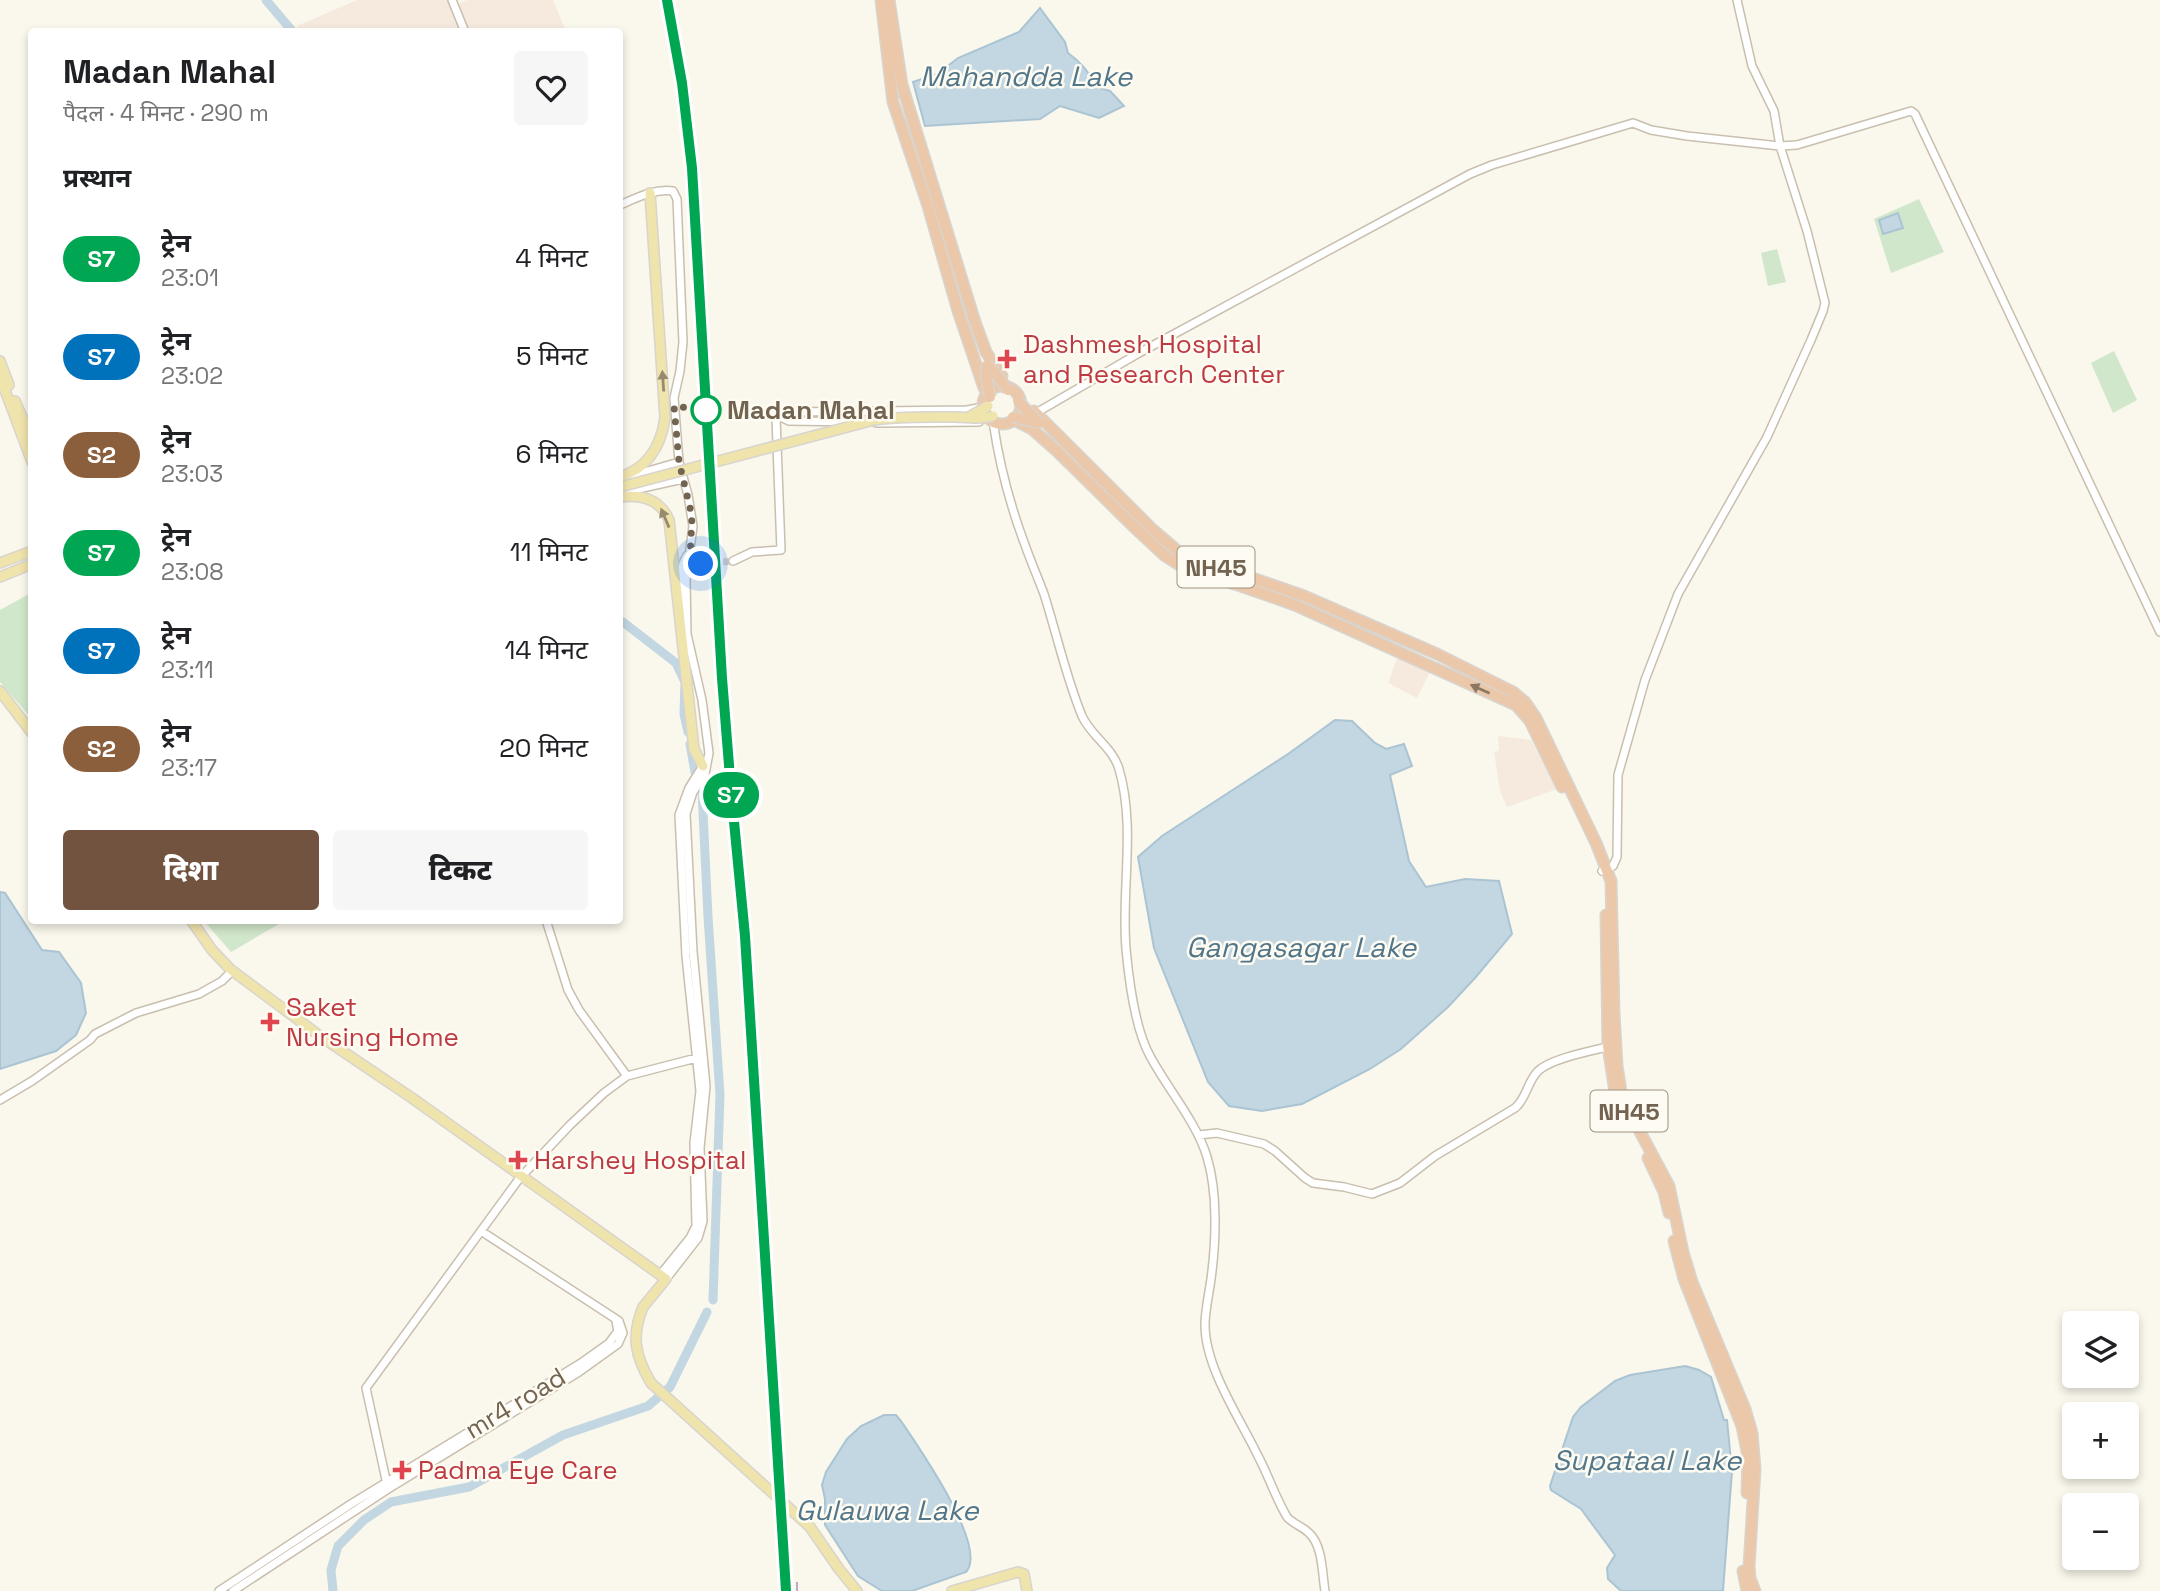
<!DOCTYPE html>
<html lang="hi">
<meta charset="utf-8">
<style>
:root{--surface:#fff;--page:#f6f6f6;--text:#202124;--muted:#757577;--accent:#71533f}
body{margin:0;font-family:"Space Grotesk","Noto Sans Devanagari",sans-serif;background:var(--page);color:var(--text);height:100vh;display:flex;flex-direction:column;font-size:26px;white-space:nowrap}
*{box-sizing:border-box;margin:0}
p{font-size:23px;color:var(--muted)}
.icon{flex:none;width:38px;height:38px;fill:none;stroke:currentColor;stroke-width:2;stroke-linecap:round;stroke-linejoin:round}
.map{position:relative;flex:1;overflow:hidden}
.drawer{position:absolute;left:28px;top:28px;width:595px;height:896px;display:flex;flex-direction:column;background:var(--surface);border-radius:7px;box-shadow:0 4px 10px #0003}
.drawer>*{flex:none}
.badge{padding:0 14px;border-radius:23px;font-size:24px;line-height:46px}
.controls{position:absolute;left:2062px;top:1311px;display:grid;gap:14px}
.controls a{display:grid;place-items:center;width:77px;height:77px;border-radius:7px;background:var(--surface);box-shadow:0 4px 10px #0003;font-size:35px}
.you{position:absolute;width:35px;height:35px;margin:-18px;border:5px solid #fff;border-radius:50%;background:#1a73e8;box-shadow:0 0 0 10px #1a73e833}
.map>.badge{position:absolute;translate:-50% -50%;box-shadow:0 0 0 4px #fff}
h2{padding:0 35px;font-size:26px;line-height:63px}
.round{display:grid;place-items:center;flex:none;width:74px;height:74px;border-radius:7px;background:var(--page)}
.headline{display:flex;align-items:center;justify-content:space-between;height:119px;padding:0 35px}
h1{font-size:33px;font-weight:800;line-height:52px}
.cta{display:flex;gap:14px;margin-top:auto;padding:14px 35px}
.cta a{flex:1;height:80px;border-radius:7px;background:var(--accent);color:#fff;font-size:28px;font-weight:800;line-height:80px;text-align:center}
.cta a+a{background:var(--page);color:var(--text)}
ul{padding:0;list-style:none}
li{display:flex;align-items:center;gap:21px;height:98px;padding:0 35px}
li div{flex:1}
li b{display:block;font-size:26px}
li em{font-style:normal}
li .badge{min-width:77px;font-weight:700;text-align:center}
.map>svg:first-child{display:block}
</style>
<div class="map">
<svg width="2160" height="1591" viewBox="0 0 2160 1591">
<rect width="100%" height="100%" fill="#faf7ec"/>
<path fill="#f6eade" d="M357,0H448L461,31L302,32L297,26Z
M467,0H553L566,31H466L455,5Z
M1399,653L1432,668L1417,698L1388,683Z
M1498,736L1531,740L1557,789L1507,807L1500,791L1494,752L1499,751Z"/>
<path fill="#d1e7cb" d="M1919,199L1944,252L1891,273L1874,219Z
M1777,249L1786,282L1768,286L1761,253Z
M2114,351L2137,400L2113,413L2091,363Z
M31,593V718L0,682V610Z
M204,921H284L231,952Z"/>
<path fill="#c2d7e2" stroke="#aac4d3" stroke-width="2" d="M1040,8L1065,42L1068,53C1081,62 1090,73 1097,87L1110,91L1124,106L1099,118L1060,106L1040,119L925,126L913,82L937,74L958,58L1019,32Z
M1898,213L1903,228L1883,234L1879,220Z
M1335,720L1352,721L1375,743L1386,749L1404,744L1412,766L1390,775L1409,861L1426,887L1465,879L1499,881L1512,934L1475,978L1448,1007L1401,1049L1370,1069L1302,1104L1262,1111L1229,1106L1208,1082L1154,948L1138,857L1162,836L1288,754Z
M0,892L5,893L42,950L59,952L81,983L86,1013L76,1035L56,1051L0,1069Z
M1685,1366L1699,1370L1711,1377L1724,1420H1727L1732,1471L1723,1591H1621L1608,1579L1607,1568L1615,1555L1581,1509L1551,1490L1550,1486L1573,1417L1581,1407L1615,1381L1630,1375Z
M884,1415H896L901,1421C917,1445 989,1547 966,1572L912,1591H882L858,1576L825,1525V1499L822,1485L826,1472L847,1439L861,1426Z"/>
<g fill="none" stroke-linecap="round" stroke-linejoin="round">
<path stroke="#c2d7e2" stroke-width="9" d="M266,0L293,32
M620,621L623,622L676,663L685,682L684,714L688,732
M690,744L695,772L702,791L708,917L720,1095L713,1300
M333,1591L331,1570L338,1546L364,1520L391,1502L469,1487L563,1435L648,1406L670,1387L707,1312"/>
<path stroke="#d8d2c5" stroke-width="7" stroke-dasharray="7 3.5" stroke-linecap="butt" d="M701,564L733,561"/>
<defs>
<path id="minor" d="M452,0L465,32
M620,205C636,198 655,188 673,191L677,199L683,342L680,371L674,398L679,462L688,495L693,526L686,580L687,634L702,700L709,753L705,774L693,792L686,814L693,952L706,1086L700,1148L703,1221L698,1238L666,1279
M1036,413L1139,353L1470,174L1492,165L1633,123L1651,130L1687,136L1780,146L1797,145L1911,111L1915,114L2160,632
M781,417L789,421L860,422
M993,421C999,463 1010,505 1025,545C1031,562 1038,578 1044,594C1057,635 1066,677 1082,716C1091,736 1113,748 1119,769C1136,827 1121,890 1126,949C1129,981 1135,1029 1150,1056C1167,1088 1197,1123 1207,1157C1218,1193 1216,1242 1211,1279C1209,1294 1205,1310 1205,1325C1205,1367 1239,1417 1257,1454C1268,1474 1275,1497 1287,1517C1293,1524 1302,1526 1309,1533C1323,1546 1322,1573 1325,1591
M876,423L979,422
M627,477L679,462
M620,493L683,479
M733,561L752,552L781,550L776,418L789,412L967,410L978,408
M681,601C681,584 678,564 690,552
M1602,871L1613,866L1617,857L1618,775L1645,680L1678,594L1767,437L1811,340L1823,311L1825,303L1807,231L1780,146L1774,111L1752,66L1737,0
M546,920L568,990L579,1010L627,1076
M0,1100L32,1081L90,1040L95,1034L136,1013L199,994L222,981L232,971
M1199,1135L1217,1133L1264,1144L1275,1151L1305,1178L1313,1183L1344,1187L1372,1194L1400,1183L1435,1156L1515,1108C1527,1098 1527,1082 1538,1071C1552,1058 1592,1051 1611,1046
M660,1275L690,1238L696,1226L694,1143L700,1091L686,956L679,815L689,788L704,764
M388,1489L366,1388L519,1179L570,1125L604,1093L627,1076L700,1057
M219,1591L351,1504L581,1363L609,1343L618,1331L616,1321
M233,1591L388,1489L579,1372L618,1344L623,1333L619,1321L481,1231"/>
<path id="major" d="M0,361L9,385
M0,377L32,462
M15,401L32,440
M620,477C648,468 661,446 665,418L650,193
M620,497C641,494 660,499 669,520L694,749L703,766
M0,563L32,551
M0,577L32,564
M0,691L32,733
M191,920L212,950L230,969L320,1036L412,1098L666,1279L643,1307
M839,1569L857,1591
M952,1591L1018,1572L1024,1574L1027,1591"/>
<path id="highway" d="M881,0L893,102L928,206L958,311L984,388
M889,0L902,85L975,322L986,352L1002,376
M983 405a19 19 0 1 1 38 0a19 19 0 1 1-38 0Z
M1034,411L1152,529L1180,553L1304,596L1437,654L1513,692L1525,702L1536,718L1596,843L1611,881L1614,1013L1617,1066L1622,1098L1669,1186L1683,1252L1692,1282L1745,1409L1752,1433L1755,1469L1749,1567L1750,1578L1755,1591
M1014,420L1032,429L1057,451L1133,526L1164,555L1181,566L1194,572L1241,586L1295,605L1516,705L1530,721L1562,787
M1606,915L1608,1046L1615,1092
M1648,1158L1664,1192L1669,1213
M1674,1241L1684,1279L1742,1426L1748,1456L1747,1493
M1743,1571L1747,1591"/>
</defs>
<use href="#minor" stroke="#c9bfaf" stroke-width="10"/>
<use href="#major" stroke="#d8d4ce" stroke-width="12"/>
<use href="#highway" stroke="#d8d4ce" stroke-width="13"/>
<use href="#minor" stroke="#fff" stroke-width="7"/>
<use href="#major" stroke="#f0e4ad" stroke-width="9"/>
<use href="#highway" stroke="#ecc8ab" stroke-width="10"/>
<path stroke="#bdaac4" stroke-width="2" stroke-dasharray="10 7" stroke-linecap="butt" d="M667,0L682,83L692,168L724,702L745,936L786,1591
M797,1582V1591"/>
<defs>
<path id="major-bridge" d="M969,417L988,406
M620,487L874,420C900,416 927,417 954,417C967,417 980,420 993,416
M643,1307C631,1336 635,1356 651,1383L810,1527L839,1569"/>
<path id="highway-bridge" d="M987,365L993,370L1008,390
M987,365L986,374L990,397
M1018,401L1039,423
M1013,417L1039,423"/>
</defs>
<use href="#major-bridge" stroke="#d8d4ce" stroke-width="12" stroke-linecap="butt"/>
<use href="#highway-bridge" stroke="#d8d4ce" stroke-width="13" stroke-linecap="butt"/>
<use href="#major-bridge" stroke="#f0e4ad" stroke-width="9"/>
<use href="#highway-bridge" stroke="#ecc8ab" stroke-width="10"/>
</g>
<defs><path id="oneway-solid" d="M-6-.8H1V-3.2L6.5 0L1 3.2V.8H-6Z" transform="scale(1.75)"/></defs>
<g fill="#988a6d">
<use href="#oneway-solid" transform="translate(663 381) rotate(-94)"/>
<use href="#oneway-solid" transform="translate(665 518) rotate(-113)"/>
</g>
<use fill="#8b7863" href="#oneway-solid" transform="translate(1480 689) rotate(-156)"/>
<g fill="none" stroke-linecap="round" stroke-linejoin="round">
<defs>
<path id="line" d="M667,0L682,83L692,168L722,678L731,790L745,936L786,1591"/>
</defs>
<use href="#line" stroke="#fff" stroke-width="16"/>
<use href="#line" stroke="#00a651" stroke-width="10"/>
<path stroke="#736451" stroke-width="7" stroke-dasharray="0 12.6" d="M701,564L690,559L692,516L679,462L674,406L706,410"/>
</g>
<g fill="#e0444e" stroke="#fdfbf2" stroke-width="2.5">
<path d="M1003.5 348.5h7v7h7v7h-7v7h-7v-7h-7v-7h7z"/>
<path d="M266.5 1011.5h7v7h7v7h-7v7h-7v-7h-7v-7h7z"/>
<path d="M514.5 1149.5h7v7h7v7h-7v7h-7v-7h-7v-7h7z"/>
<path d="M398.5 1459.5h7v7h7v7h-7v7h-7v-7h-7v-7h7z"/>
</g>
<circle fill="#fff" stroke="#00a651" stroke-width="3.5" cx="706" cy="410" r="14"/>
<g text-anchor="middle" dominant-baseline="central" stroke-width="5" stroke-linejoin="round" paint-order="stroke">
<g fill="#fdfbf2" stroke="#9c9181" stroke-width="2">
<rect x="1177.5" y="546.5" width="77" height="41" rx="5"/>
<rect x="1590.5" y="1090.5" width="77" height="41" rx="5"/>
</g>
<g font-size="24" font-weight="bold" fill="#736451">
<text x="1216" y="567">NH45</text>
<text x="1629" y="1111">NH45</text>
</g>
<g font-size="26" fill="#be3a42" stroke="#fdfbf2" text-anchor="start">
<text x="1023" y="344">Dashmesh Hospital<tspan x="1023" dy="30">and Research Center</tspan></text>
<text x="286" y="1007">Saket<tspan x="286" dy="30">Nursing Home</tspan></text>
<text x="534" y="1160">Harshey Hospital</text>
<text x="418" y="1470">Padma Eye Care</text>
</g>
<g font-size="26" font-weight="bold" fill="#736451" stroke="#fdfbf2" text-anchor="start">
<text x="727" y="410">Madan Mahal</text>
</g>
<g font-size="26" fill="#736451" stroke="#fdfbf2">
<text transform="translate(515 1403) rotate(-31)">mr4 road</text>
</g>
<g font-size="28" font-style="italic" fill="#51768a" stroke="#fdfbf2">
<text x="1026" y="76">Mahandda Lake</text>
<text x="1301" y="947">Gangasagar Lake</text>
<text x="1647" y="1460">Supataal Lake</text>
<text x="887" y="1510">Gulauwa Lake</text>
</g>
</g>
</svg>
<div class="controls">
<a><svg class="icon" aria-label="layers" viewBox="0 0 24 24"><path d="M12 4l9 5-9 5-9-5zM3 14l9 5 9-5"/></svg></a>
<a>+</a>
<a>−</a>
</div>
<div class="you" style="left:701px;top:564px"></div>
<b class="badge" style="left:731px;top:795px;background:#00a651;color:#fff">S7</b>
<section class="drawer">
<div class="headline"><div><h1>Madan Mahal</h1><p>पैदल · 4 मिनट · 290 m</p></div><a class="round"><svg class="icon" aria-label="heart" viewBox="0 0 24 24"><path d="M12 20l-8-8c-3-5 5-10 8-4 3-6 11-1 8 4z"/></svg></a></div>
<h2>प्रस्थान</h2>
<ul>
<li><span class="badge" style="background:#00a651;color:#fff">S7</span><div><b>ट्रेन</b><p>23:01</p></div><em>4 मिनट</em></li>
<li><span class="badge" style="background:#0072bc;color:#fff">S7</span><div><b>ट्रेन</b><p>23:02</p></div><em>5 मिनट</em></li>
<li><span class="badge" style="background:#8b5e3c;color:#fff">S2</span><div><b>ट्रेन</b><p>23:03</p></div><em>6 मिनट</em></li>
<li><span class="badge" style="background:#00a651;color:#fff">S7</span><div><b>ट्रेन</b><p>23:08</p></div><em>11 मिनट</em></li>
<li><span class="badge" style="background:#0072bc;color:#fff">S7</span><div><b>ट्रेन</b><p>23:11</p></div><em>14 मिनट</em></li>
<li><span class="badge" style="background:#8b5e3c;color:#fff">S2</span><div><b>ट्रेन</b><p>23:17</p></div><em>20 मिनट</em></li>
</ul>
<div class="cta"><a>दिशा</a><a>टिकट</a></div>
</section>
</div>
